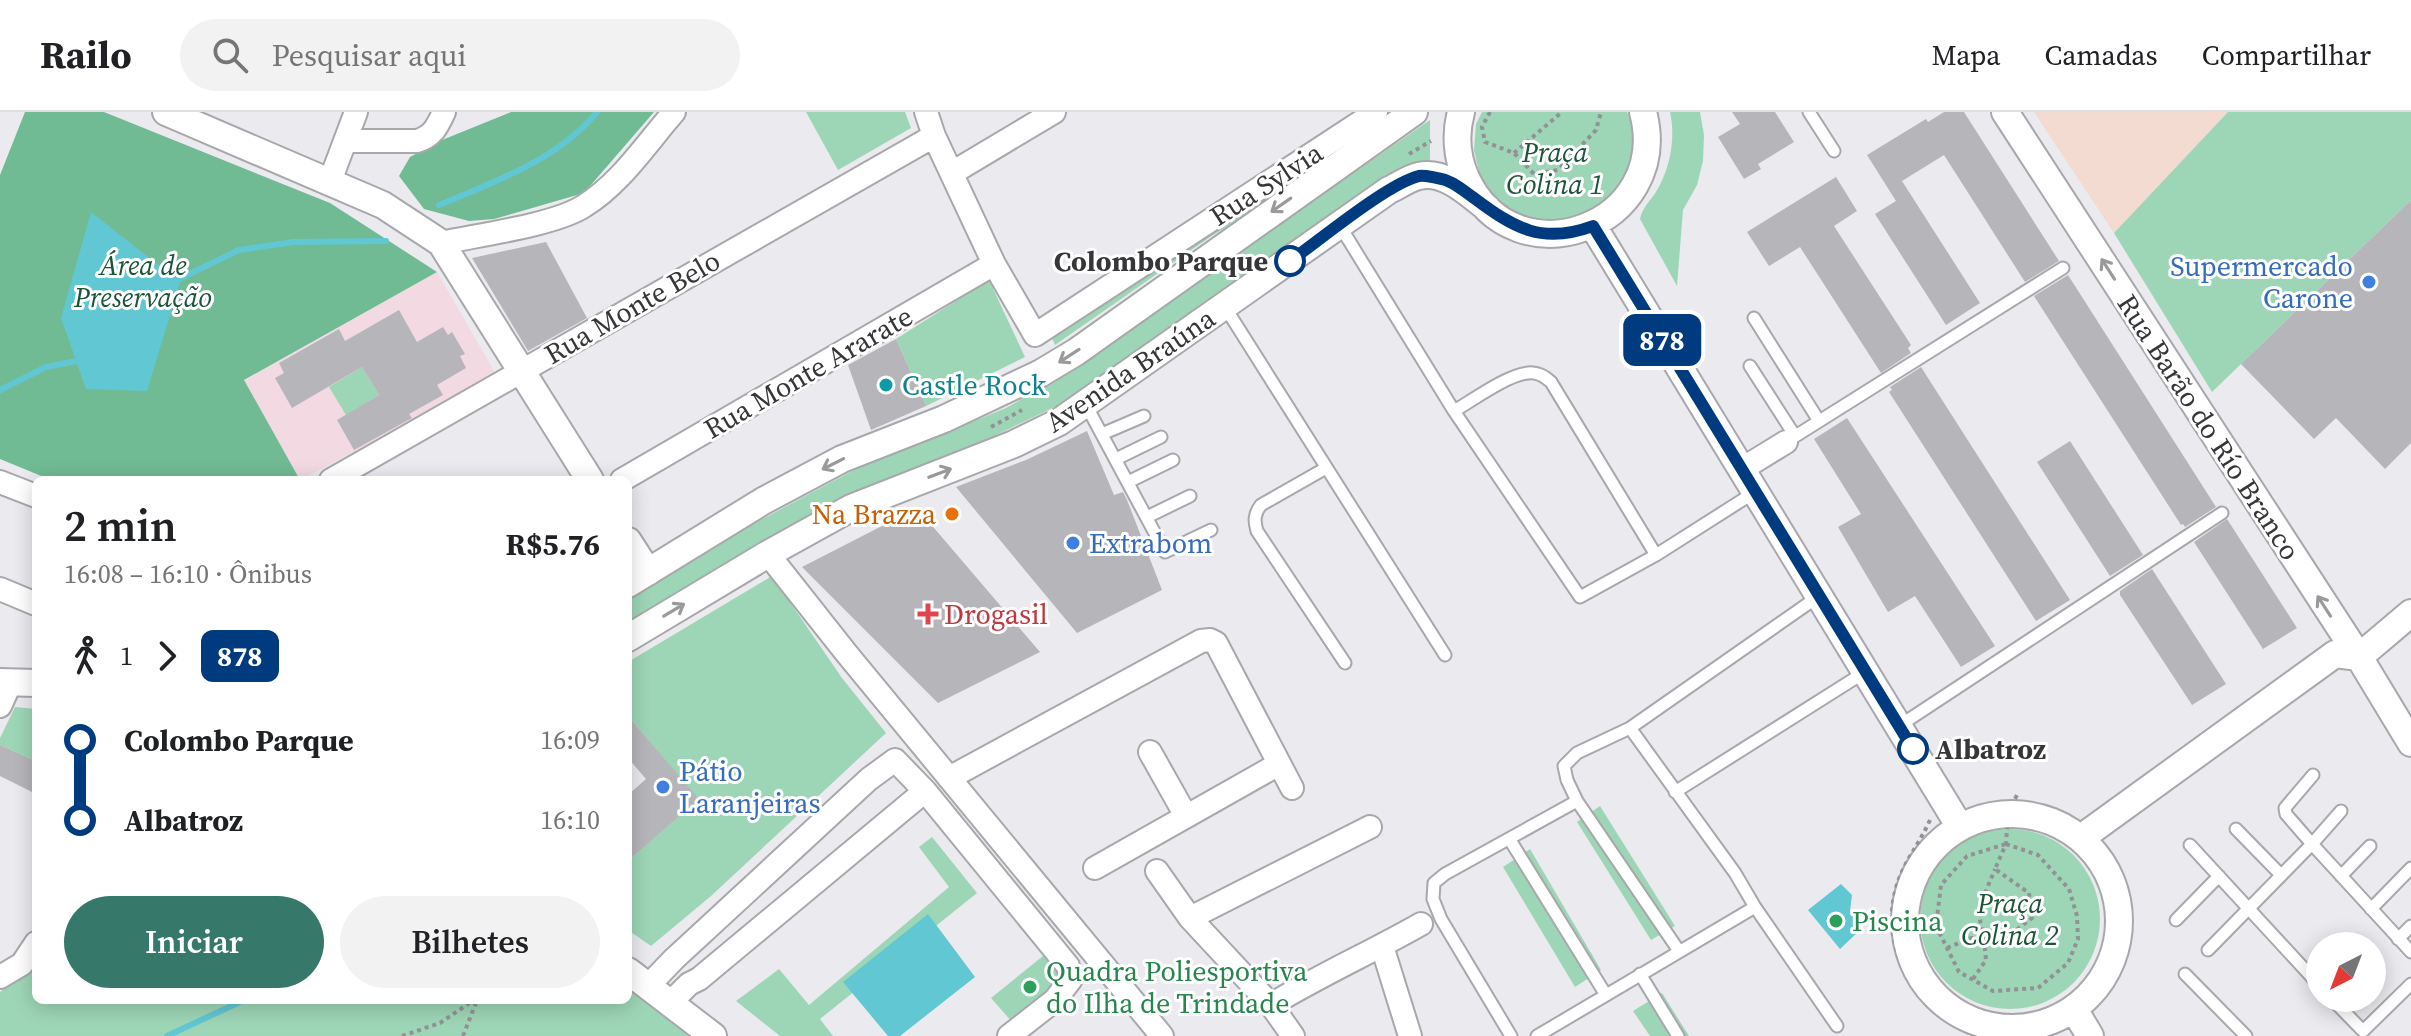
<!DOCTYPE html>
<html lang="pt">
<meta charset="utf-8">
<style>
:root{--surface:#fff;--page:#f2f2f2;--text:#202124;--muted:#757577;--line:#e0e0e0;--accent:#36796b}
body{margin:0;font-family:"Source Serif 4",serif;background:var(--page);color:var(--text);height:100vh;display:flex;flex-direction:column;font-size:30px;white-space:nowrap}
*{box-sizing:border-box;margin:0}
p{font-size:26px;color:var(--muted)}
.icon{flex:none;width:44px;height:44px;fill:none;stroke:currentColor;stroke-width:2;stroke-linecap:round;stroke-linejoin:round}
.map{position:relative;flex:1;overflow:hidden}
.details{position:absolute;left:32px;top:364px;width:600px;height:528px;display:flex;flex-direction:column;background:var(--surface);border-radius:12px;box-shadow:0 4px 20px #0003}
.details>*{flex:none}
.badge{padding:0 16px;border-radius:12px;font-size:28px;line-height:52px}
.needle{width:52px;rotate:222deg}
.tools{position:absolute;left:2306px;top:820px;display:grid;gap:16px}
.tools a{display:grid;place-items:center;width:80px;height:80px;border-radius:50%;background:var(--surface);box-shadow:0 4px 20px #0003;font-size:40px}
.map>.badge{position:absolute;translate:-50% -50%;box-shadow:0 0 0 4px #fff}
.legs{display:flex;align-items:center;gap:12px;height:88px;padding:0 32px;font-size:26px}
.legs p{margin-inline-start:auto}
.summary{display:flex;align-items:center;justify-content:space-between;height:136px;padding:0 32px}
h1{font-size:44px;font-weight:600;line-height:60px}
.action{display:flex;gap:16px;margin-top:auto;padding:16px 32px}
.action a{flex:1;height:92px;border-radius:48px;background:var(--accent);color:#fff;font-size:32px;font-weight:600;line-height:92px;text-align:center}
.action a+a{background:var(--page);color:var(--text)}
ul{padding:0 32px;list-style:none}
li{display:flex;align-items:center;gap:28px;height:80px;font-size:30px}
li i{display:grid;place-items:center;width:12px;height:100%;margin:0 10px;background:currentColor}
li i::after{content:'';width:20px;height:20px;margin:-10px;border:6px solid;border-radius:50%;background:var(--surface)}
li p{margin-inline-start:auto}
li:first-child i{background:linear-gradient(#0000 50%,currentColor 0)}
li:last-child i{background:linear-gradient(currentColor 50%,#0000 0)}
header{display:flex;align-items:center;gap:48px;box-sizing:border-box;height:112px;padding:0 40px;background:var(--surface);border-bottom:2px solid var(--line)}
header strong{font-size:38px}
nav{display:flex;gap:44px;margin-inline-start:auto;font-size:28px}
.search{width:560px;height:72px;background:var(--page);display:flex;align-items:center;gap:20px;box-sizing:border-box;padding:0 28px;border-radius:44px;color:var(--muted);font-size:30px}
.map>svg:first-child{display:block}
</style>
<header>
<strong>Railo</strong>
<div class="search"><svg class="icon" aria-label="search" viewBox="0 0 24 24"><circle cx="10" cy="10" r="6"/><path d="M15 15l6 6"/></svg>Pesquisar aqui</div>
<nav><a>Mapa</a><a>Camadas</a><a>Compartilhar</a></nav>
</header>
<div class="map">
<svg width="2411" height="924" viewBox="0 0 2411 924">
<rect width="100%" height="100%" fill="#eaeaef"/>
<path fill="#f3dbd1" d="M2034,0H2228L2114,121Z"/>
<path fill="#f2d9e2" d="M437,160L497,264L300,368L244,269Z"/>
<path fill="#9dd6b6" d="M806,0H905L911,16L838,58Z
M1482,0H1627L1633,13L1635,40L1629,66L1614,88L1566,113L1514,102L1494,86L1480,64L1474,38L1476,12Z
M1670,0H1700L1704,23L1703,49L1697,73L1683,98L1677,174L1640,107C1642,96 1650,89 1656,80C1670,57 1676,26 1670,0Z
M2228,0H2411V88L2212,280L2114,121Z
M1430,8V54L1071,287L951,345L874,372L628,513V484L723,428L856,357L1006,296L1083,252L1226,149Z
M1277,73L1280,82L1210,125L1055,233L1050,222Z
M989,168L1025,245L926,294L896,227Z
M362,255L379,283L346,303L329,275Z
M772,464L842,566L886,621L711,784L651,834L628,818V749L698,687L628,604V550Z
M15,595L36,597V649L0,633V626Z
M1600,694L1675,814L1651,828L1577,710Z
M1920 807a90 90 0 1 1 180 0a90 90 0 1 1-180 0Z
M932,725L977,781L820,907L833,924H780L736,889L779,857L809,893L949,775L919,735Z
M1530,737L1601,858L1575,875L1503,755Z
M1048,840L1067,865L1013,911L991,886Z
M36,849V888H628V877L692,924H0V880L31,857Z
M1662,881L1689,924H1650L1633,899Z"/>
<path fill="#70bb94" d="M25,0H104L330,91L437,160L244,268L300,368H51L0,347V63Z
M511,0H654L584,81L494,107L469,109L424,97L399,64L410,45L442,28Z"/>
<path fill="#61c7d2" d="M91,100L180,170L147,279L86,277L61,206Z
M1841,772L1852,783L1850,799L1860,818L1840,837L1808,798Z
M928,802L975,865L900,924H888L843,870Z"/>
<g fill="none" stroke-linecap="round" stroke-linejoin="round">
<path stroke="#61c7d2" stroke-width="6" d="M439,93C496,69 556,49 597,0
M173,170L239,138L293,130L386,129
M0,278L46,255L82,248
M167,924L244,888"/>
</g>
<path fill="#b6b6ba" d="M1732,0H1775L1794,30L1758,52L1761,57L1744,67L1718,25L1740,12Z
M1944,0H1964L2059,149L2025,170L1944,43L1902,69L1980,191L1946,213L1875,102L1896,89L1867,43L1926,7L1928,10Z
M1836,65L1857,99L1834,114L1911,233L1908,236L1911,241L1881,261L1800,135L1769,154L1747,120Z
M2411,88V331L2385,357L2336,306L2314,327L2241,252Z
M546,130L587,206L528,239L472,146Z
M2068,163L2216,395L2185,415L2183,412L2181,413L2034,184Z
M399,198L417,230L443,215L448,223L452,220L465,242L460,244L466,256L437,273L443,283L409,302L412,306L354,338L337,308L379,283L362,255L292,296L275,266L284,261L279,251L339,217L345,229Z
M896,227L926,294L871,318L848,253Z
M1921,255L2070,488L2036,509L1889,280L1892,278L1890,275Z
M1847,306L1995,534L1961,555L1915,484L1888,500L1838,415L1861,402L1814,327Z
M1087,319L1114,383L1123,380L1127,388L1162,478L1077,521L956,375L1026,348Z
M2070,329L2143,443L2110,464L2037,350Z
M917,396L1040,540L938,591L802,455Z
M2227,407L2297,516L2263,537L2194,430Z
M2152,457L2226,572L2192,593L2120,483V479Z
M628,604L699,687L628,749V683L646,667L628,646Z
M0,633L36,649V682L0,664Z"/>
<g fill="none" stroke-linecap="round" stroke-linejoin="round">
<defs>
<path id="service" d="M1809,0L1834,39
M1340,114L1454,299L1580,485L1656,443L1755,380
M1225,195L1445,543
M1754,206L1819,309
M1750,254L1795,324
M1086,293L1165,440L1211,418
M1454,299C1473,288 1507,263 1528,261C1538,260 1544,264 1551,270L1656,443
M1102,322L1144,304
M1786,330L2063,156
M1116,347L1161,325
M1326,356L1261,393C1254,402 1254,409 1257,419L1345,551
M1128,370L1173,348
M1147,405L1190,384
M1899,614L2222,401
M1675,680L1865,560
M1577,689L1679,839
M2341,699L2312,732L2411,840
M2236,717L2281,763
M1510,728L1606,883
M2190,733L2320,874
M2341,764L2370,734
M1755,795L1837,914
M2371,797L2411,756
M2176,808L2219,764
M2398,827L2411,814
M2208,838L2312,732L2286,702L2285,696L2313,663
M1640,862L1678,924
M2185,862L2246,924
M2331,886L2363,919L2411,872
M1511,924L1441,807L1433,787L1434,771L1445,762L1577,689L1567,668L1564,654L1577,641L1630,616L1819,484
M1537,924L1755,795L1735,761L1630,616"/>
<path id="minor" d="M926,0L934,24L994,152L1035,223L1376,0
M345,29H417C433,24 437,15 444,0
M952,61L1054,0
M330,69L356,0
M441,131C478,123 555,113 584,94C621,71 646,32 674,0
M1742,357L1786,330
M331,368L934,24
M622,368L994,152
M0,370L36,384
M768,442L847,542L1162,924
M0,477L36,492
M0,594L11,570
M1150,640L1186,704
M949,666L1201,529L1210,528L1216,531L1292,676
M1095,756L1279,652
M1157,759L1190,806L1271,893L1293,924
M1190,806L1370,715
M1382,834L1410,924
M0,865L22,852L36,831
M648,874L674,847L869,667L895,648L925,679L1068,854L1071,867L1055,888L1009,924
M670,891L689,872L699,867L925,679
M1271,893C1320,863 1372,840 1421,812"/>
<path id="tertiary" d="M166,0L383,93L441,131L590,368
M1461,0C1455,22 1457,46 1466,66C1515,172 1673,114 1643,0
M2005,0L2359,545L2411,631
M1593,114L1960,715
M628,429L648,460
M628,472L763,389L842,347L944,307L1041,261L1076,240L1414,0
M628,526L768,442L851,396L1014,332L1059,310L1389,78C1398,74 1409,66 1419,64C1445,58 1469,82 1487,96
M0,570L36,571
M1905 809a107 107 0 1 1 214 0a107 107 0 1 1-214 0Z
M2081,726L2335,542L2359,545L2411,501
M628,859L713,924
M2074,897L2090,924"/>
</defs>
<use href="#service" stroke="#a8a8ac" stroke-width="15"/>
<use href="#minor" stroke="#a8a8ac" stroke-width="26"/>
<use href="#tertiary" stroke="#a8a8ac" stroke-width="30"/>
<path stroke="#929296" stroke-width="4" stroke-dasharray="4 4" stroke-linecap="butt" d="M1490,0L1482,15L1485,30L1514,41L1534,62L1558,58L1596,18L1601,0
M1514,41L1562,0
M1409,42L1431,29
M991,315L1022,298
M1930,708C1919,733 1901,753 1895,780C1879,841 1926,916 1989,924
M2006,732L2038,743L2069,777L2077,804L2078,827L2068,851L2038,876L1993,879L1959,860L1936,814L1941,773L1967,744Z
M1947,836L1971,826L1984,828L1978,798L1995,757
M1973,867L1986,848L1984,828L2002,829L2032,806L2029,781L1995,757L2006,732L2008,701L2018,681
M402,924L440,911L474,888
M463,924L477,888"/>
<use href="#service" stroke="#fff" stroke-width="11"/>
<use href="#minor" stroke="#fff" stroke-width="22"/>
<use href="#tertiary" stroke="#fff" stroke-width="26"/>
</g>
<defs><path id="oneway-shaft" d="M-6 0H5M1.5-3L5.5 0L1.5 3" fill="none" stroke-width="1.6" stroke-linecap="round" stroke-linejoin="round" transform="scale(2)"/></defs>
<g stroke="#9a9a9c">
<use href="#oneway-shaft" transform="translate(1281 93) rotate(145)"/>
<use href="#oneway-shaft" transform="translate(2108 157) rotate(-123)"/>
<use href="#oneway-shaft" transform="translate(1069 244) rotate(147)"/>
<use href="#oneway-shaft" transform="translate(833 352) rotate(153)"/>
<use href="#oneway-shaft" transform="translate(940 361) rotate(-21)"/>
<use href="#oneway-shaft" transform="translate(2324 494) rotate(-123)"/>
<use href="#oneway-shaft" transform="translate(674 498) rotate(-31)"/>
</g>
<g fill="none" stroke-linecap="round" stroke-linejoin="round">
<defs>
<path id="line-1" d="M1290,149C1320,128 1387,72 1419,64C1424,63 1431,65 1437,66C1452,68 1461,77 1474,86C1514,116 1542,133 1593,114L1913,637"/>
</defs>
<use href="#line-1" stroke="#fff" stroke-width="18"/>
<use href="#line-1" stroke="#003b80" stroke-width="12"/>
</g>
<g fill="#fff" stroke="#003b80" stroke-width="4">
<circle cx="1290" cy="149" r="14"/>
<circle cx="1913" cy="637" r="14"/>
</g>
<g fill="#3f7fe0" stroke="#fff" stroke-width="3">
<circle cx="2369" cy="170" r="8"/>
<circle cx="1073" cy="431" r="8"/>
<circle cx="663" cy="675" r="8"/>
</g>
<circle fill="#0f9aa8" stroke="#fff" stroke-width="3" cx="886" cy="273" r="8"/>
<circle fill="#e8710a" stroke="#fff" stroke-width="3" cx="952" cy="402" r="8"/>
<path fill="#e0444e" stroke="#fff" stroke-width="3" d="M924 490h8v8h8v8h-8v8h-8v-8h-8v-8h8z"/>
<g fill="#2e9e5b" stroke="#fff" stroke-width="3">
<circle cx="1836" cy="809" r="8"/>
<circle cx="1030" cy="875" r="8"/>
</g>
<g text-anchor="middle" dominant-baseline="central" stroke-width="6" stroke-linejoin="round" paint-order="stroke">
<g font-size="28" font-style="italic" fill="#1a5439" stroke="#fff">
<text x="1555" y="40">Praça<tspan x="1555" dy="32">Colina 1</tspan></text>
<text x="143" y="153">Área de<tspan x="143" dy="32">Preservação</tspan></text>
<text x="2010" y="791">Praça<tspan x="2010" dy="32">Colina 2</tspan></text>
</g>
<g font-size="28" fill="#363638" stroke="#fff">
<text transform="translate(1266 72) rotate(-33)">Rua Sylvia</text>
<text transform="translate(632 195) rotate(-30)">Rua Monte Belo</text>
<text transform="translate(1130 258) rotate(-34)">Avenida Braúna</text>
<text transform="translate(808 260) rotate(-30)">Rua Monte Ararate</text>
<text transform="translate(2209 315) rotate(57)">Rua Barão do Río Branco</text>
</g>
<g font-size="28" font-weight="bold" fill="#363638" stroke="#fff" text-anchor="end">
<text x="1268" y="149">Colombo Parque</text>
<text x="1935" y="637" text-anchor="start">Albatroz</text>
</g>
<g font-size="28" fill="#366cbe" stroke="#fff" text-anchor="start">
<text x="2353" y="154" text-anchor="end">Supermercado<tspan x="2353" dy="32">Carone</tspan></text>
<text x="1089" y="431">Extrabom</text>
<text x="679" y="659">Pátio<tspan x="679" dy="32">Laranjeiras</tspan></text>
</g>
<g font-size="28" fill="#0d838f" stroke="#fff" text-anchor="start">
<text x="902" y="273">Castle Rock</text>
</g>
<g font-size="28" fill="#c56008" stroke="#fff" text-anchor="end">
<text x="936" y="402">Na Brazza</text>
</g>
<g font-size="28" fill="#be3a42" stroke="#fff" text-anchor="start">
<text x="944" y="502">Drogasil</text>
</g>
<g font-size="28" fill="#27864d" stroke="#fff" text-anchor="start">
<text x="1852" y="809">Piscina</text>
<text x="1046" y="859">Quadra Poliesportiva<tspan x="1046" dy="32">do Ilha de Trindade</tspan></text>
</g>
</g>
</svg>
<div class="tools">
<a><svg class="needle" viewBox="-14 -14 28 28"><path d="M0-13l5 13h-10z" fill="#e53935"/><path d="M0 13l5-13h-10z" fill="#757577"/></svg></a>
</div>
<b class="badge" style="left:1662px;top:228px;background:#003b80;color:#fff">878</b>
<section class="details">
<div class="summary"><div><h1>2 min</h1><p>16:08 – 16:10 · Ônibus</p></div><b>R$5.76</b></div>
<div class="legs"><svg class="icon" aria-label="walk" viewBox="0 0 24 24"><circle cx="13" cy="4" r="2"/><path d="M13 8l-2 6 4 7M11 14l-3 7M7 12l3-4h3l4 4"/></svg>1<svg class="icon" aria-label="forward" viewBox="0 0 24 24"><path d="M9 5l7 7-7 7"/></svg><b class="badge" style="background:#003b80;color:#fff">878</b></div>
<ul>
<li><i style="color:#003b80"></i><b>Colombo Parque</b><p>16:09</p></li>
<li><i style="color:#003b80"></i><b>Albatroz</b><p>16:10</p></li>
</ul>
<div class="action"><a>Iniciar</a><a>Bilhetes</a></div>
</section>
</div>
